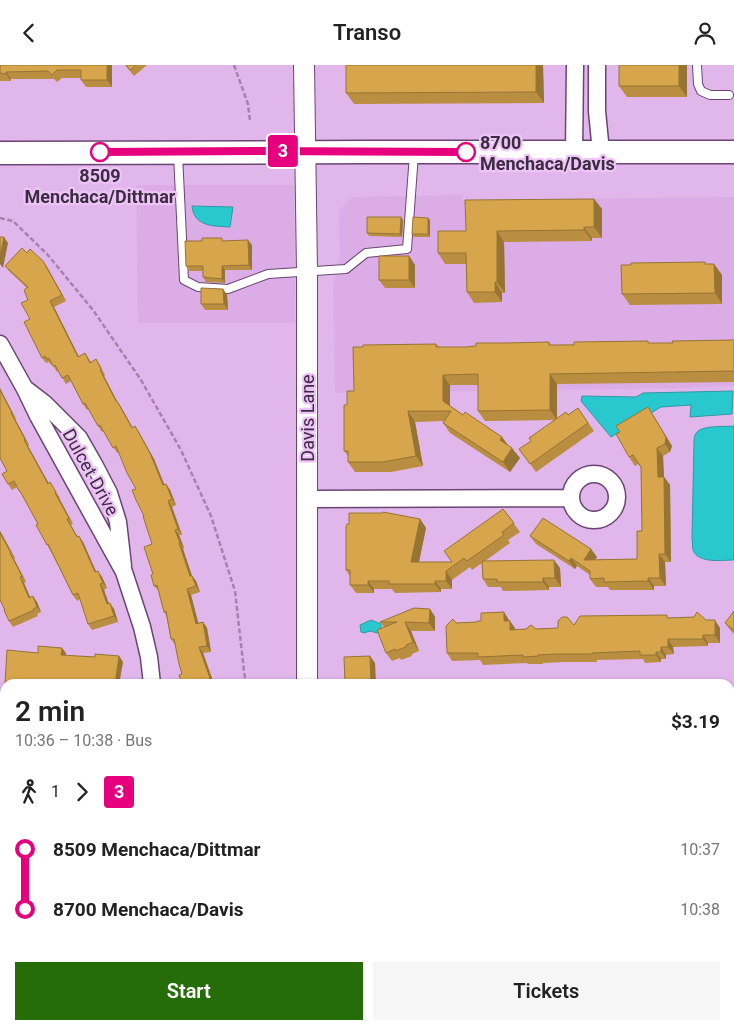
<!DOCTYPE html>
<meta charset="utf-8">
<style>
:root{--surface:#fff;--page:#f6f6f6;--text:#222;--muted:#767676;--accent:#266d0a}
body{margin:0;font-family:Roboto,sans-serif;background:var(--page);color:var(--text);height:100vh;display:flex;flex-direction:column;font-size:19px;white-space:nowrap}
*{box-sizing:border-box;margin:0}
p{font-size:16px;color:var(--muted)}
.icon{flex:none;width:28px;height:28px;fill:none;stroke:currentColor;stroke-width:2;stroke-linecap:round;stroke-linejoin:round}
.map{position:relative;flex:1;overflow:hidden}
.drawer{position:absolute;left:0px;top:614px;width:735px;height:351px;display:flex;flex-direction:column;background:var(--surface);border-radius:15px 15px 0 0;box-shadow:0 1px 4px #0004}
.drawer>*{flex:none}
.badge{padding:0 10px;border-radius:4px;font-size:18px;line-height:32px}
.map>.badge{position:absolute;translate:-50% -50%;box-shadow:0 0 0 2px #fff}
.legs{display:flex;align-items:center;gap:8px;height:55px;padding:0 15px;font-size:16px}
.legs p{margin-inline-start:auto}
.head{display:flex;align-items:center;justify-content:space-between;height:85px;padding:0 15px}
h1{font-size:28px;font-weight:600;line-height:38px}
.action{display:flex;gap:10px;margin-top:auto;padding:10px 15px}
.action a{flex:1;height:58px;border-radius:0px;background:var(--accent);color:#fff;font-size:20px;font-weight:600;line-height:58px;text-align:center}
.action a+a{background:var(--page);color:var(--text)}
ul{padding:0 15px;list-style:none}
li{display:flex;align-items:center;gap:18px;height:60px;font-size:19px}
li i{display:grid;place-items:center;width:8px;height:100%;margin:0 6px;background:currentColor}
li i::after{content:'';width:12px;height:12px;margin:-6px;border:4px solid;border-radius:50%;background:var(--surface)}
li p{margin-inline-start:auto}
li:first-child i{background:linear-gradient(#0000 50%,currentColor 0)}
li:last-child i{background:linear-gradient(currentColor 50%,#0000 0)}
header{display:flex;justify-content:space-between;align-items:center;height:65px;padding:0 15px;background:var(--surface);font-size:22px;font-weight:600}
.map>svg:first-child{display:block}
</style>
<header><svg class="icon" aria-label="back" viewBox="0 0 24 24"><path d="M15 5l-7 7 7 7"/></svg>Transo<svg class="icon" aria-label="person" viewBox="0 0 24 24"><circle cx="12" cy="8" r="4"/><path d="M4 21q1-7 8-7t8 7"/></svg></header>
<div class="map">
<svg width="734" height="964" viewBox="0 0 734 964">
<rect width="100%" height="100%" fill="#e1b7eb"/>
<path fill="#dbace6" d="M136,120H294L295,258H138Z
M462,130V135L734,132V321L683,323L335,328L333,219L340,191L339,145L352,132Z"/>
<path fill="#29c8ce" stroke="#2f99a3" d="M192,141L233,142L230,162C214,161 194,162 192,141Z
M733,326L732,349L690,352L691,340L661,342L611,372L581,336L582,331L636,332L643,328Z
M734,361V495C723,495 698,499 693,485C692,482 693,477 692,473L694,375C694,373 695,369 697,367C703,360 725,362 734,361Z
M371,555L381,559V565L377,568L370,566L364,568L361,567L360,560Z"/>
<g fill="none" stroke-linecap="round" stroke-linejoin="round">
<defs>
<path id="service" d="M697,0L698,19L701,26L710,30H729
M178,89L184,215L198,222L228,224L268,209L346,204L366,188L407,184L414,89"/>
<path id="minor" d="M597,0V46L601,87
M574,88L575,0
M0,279L25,324L38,351L124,507L142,562L149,592L152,619
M27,325L44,338L79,373L95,401L109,428L118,457L123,501
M571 432a23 23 0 1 1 46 0a23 23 0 1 1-46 0Z
M307,434L570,433
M0,649H5
M0,759L5,760
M730,760V803
M0,777L5,778
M0,943L5,942
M199,960L200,964
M428,960V964"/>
<path id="tertiary" d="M304,0L307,207V619
M309,964V960"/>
<path id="secondary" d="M0,88C245,86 489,88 734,87"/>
</defs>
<use href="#service" stroke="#6a4573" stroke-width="10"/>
<use href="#minor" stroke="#6a4573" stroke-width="19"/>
<use href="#tertiary" stroke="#6a4573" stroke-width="22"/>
<use href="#secondary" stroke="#6a4573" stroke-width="25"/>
<path stroke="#a383ab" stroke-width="2.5" stroke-dasharray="5 2.5" stroke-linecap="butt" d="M234,0L248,39L250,56
M0,153L13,156L47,189L93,245L141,315L181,385L211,451L235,526L244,606L246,619
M259,964V960"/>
<use href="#service" stroke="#fff" stroke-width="8"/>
<use href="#minor" stroke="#fff" stroke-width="16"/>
<use href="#tertiary" stroke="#fff" stroke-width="20"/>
<use href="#secondary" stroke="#fff" stroke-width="22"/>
</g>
<path fill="#b98e40" d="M0,0H112V22H86L81,15V13H62L57,17L54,14H11V16H0Z
M125,0H147L134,11Z
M543,0L544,38L354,39L346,28Z
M687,0V32H627L619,21Z
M594,134L602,144V173H592V176L504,177L505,228H502V237L474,238L467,227L466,199H445L438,188L466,166Z
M403,155L402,172L369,171L367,168Z
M430,155V172H414L412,169Z
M224,176L252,180V205H225V218L206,217L203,212V206H189L186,201Z
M27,188L47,202L66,236L54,242L79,292L85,288L91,297L96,294L100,300L105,310L104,311L117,336L121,342L133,363L135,361L139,367L154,394L164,420L166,419L170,425L176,440L172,442L182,470H179L184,483L183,484L192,511L196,516L200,527L191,530L198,558L203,557L207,563L211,587L203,588L214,619H182V609L176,580H175L171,574L166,550L164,547L159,526L154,521L153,509L152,479L136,424L119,387L117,388L104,366L102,367L98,361L89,344L87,345L83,339L71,316L66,319L58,306L57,307L52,299L51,300L49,297L46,298L42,293L30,254L27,223L9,206L5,201Z
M409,191L415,200V223H385L379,215Z
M714,199L722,210V239L630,240L622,229Z
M223,224L227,230L228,245H205L201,239Z
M734,275V317L557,319V353L568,350L578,343L594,366L536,407L519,384L531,376L554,355L485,356L478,346V320H450V341L463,350L502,372L508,380L520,393L510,407L450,368L443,358L444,356L415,357L423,401L391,407H355L348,397V391L344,386L347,340L354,326L436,279L439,282H466L549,277L551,280L673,278Z
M0,323L16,354H15L29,380L28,381L48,418L50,417L60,433H59L73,459L71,460L78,472L83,477L96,507L102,512L107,523L104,525L109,539L114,544L118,557L92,565L88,559L80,534L77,536L73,530L50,485L47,480L38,459L23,432L17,422L12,425L8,419L7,406L0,393Z
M648,342L672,381L670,387L663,391L664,412L670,420L671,497H665L666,521H654V525H610L608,522H596L590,514V510L577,501L575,504L536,479L530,471L597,492L595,495L637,494L642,466L641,402L638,399L635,401L629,392Z
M503,444L520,467L508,475L510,478L485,496L560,503L561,522H549V525L503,526L501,522H488L483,514L482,498L472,505L470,502L452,515V524H441V527L395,528L392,524H374V528H356L350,520V511L346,505L420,454L426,463L419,497H452Z
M0,466L15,493L14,494L26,517L24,518L30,532L37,537L41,547L37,549L38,551L13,562L9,556L5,545L0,535Z
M430,544L435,552V566H411L419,586L412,589V591L401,595L400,593L392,596L386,588L384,562L380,557Z
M734,546V569L731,566L725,558Z
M669,553L706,555L720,563V578H708V581L673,582L674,589L666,590V594H661V597L645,598L643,594L597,595V597H564L543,598V599H528L527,598L483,600L480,595L452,596L447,588L456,558L509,555L515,564H536L558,563L574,560Z
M38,588H66V591L95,592L119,591L123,597L119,619H6L5,618Z
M730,827H734V878H730Z
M0,872H5V913L0,914Z
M730,894H734V936H730Z"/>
<path fill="#967434" d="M107,0H112V22L107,15Z
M536,0H543L544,38L536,27Z
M679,0H687V32L679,21Z
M6,7L11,14V16L6,9Z
M594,134L602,144V173L594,162Z
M401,152L403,155L402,172L400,169Z
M428,153L430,155V172L428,169Z
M584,162L592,173V176L584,165Z
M497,166L504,177L505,228L497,217Z
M4,172L8,178L3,203L0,199V191Z
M248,175L252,180V205L249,200Z
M409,191L415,200V223L409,215Z
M43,196L47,202L66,236L62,230Z
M714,199L722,210V239L715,228Z
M222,201L225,205V218L222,214Z
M495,217L502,228V237L495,227Z
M223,224L227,230L228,245L224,239Z
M50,236L54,242L82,298L78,292Z
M100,305L104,311L120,342L116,336Z
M550,309L557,319V355L550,345Z
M443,310L450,320V346L443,336Z
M0,323L2,328L16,354L12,348L0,325Z
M117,336L121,342L136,369L132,363Z
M648,342L672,381L670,387L665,379Z
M408,346L415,357L423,401L416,391Z
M11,348L15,354L29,380L25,374Z
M135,361L154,394L167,426L163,420Z
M502,372L509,382L500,375Z
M24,375L28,381L52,424L48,419Z
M512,383L520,393L510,407L503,397Z
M657,383L663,391L664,412L670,420L671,497L665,489L658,412Z
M166,419L170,425L176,440L172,434Z
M55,428L59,433L73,459L69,453Z
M168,436L172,442L182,470L178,464Z
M420,454L426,463L417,506L411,497Z
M175,465L179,470L184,483L180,478Z
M0,466L15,493L0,468Z
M79,471L83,477L99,513L95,507Z
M179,478L183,484L194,517L190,511Z
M591,484L597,492L590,503L584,495Z
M10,488L14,494L26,517L22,511Z
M659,489L665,497L666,521L660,513Z
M571,493L577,501L575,504L569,496Z
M554,495L560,503L561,522L555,513Z
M98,506L102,512L107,523L103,518Z
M446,506L452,515V524L446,516Z
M192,511L196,516L200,527L196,521Z
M20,512L24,518L33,539L29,533Z
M543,513L549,522V525L543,517Z
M648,513L654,521V525L648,516Z
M368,516L374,524V528L368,520Z
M435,516L441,524V527L435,519Z
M100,519L104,525L111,545L107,539Z
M187,524L191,530L200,564L196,559Z
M33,531L37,537L41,547L37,542Z
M110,538L114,544L118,557L114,551Z
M430,544L435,552V566L429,558Z
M504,547L509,555V564L504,556Z
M715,555L720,563V578L715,570Z
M510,556L515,563V572L510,565Z
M203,557L207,563L211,587L207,581Z
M405,557L411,566L419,586L413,577Z
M703,570L708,578V581L703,574Z
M668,574L673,582L674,589L668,582Z
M199,582L203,588L214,619H212Z
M661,582L666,590V594L661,587Z
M62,583L66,588L65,596L61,590Z
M656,587L661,594V597L656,590Z
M119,591L123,597L119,619H115Z
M370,591L375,598L376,619H371Z
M173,960H176L177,964H174Z"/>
<path fill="#d7a54b" stroke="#967434" d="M0,0H107V15H81V5H57L52,10L48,6L6,7V9L0,8Z
M126,0H136L130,5Z
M346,0H536V27L346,28Z
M619,0H679V21H619Z
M594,134V162H584V165L497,166V217H495V227H467L466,188H438V166H466L465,135Z
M367,152H401L400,169L367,168Z
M413,152L428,153V169H412Z
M0,172H4L0,191Z
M202,173H222V176L248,175L249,200L222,201V214L203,212V201H186L185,176H202Z
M22,183L27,188L30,184L43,196L62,230L50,236L78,292L85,288L90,298L96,294L101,304L100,305L116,336H117L132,363L135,361L150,388L163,420L166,419L172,434L168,436L178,464L175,465L180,478H179L190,511H192L196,521L187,524L196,559L203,557L207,581L199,582L212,619H182L179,610L182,609L179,599L174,574H171L166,546L164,547L157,520L154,521L151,510L153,509L144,482L152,479L143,451H144L136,435L132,425L136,424L127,408L116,381L113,383L100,360L98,361L85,338L83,339L68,310L62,313L55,300L53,301L49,293L47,294L45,291L42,293L24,257L30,254L21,238L28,235L24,225L28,222L5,201Z
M379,191H409V215H379Z
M705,197V199H714L715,228L622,229L621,200H631V198Z
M201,223L223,224L224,239H201Z
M734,275V306L550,309V345L478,346V309L443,310V336L463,350L465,347L502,372L500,375L512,383L503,397L443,358L451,346H408L416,391L383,397H348V386H344V340H347V326H354L353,282H363V280L436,279V282H466L476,281V278H505L549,277V280H574V277L648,276V278H673L672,276Z
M0,325L12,348H11L25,374L24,375L48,419L50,417L56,427L55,428L69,453L67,454L77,472L79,471L95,507L98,506L103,518L100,519L107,539L110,538L114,551L88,559L78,528L73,530L48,479L47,480L36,460L38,459L20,426H19L14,416L8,419L2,409L7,406L0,393Z
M648,342L666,372L665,379L657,383L658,412H664L665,489H659L660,513H648V516L604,517V513L590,514V506L571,493L569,496L530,471L543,453L591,484L584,495L637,494V466H642L641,402L633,390L629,392L616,369L620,367L616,361Z
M578,343L588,358L530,399L519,384L531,376L529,373L566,347L568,350Z
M503,444L514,458L502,467L504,470L467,496L464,493L446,506V516H435V519H389V516H368V520H350V505H346V462L347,459H349V448H383V447L420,454L411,497H452L444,486Z
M0,468L11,488H10L22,511L20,512L29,533L33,531L37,542L33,544L34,545L9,556L4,545H5L0,535Z
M554,495L555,513H543V517H497V514H483L482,496Z
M414,543L430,544L429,558L405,557L413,577L406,580V582L395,586V584L386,588L377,565L397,557H380Z
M734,546V565L725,558Z
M504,547V556H510V565L526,564L531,560L536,564L558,563V556L562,552H567L574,560L580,551L667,550V553L694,552L697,547L706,555H715V570H703V574H668V582H661V587H656V590H640V586L592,588V589H558L538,590V591L523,592V590L478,592V588H447L446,561L453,554L456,558L477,557V556H481V548Z
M38,581L62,583L61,590L95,592V589L119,591L115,619H82L47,617V619H42L17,617L16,618H5L7,585L38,588Z
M370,591L371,619H345L344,592Z
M730,827H734V870H730Z
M0,872H5V906L0,907Z
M730,894H734V928H730Z
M7,960H173L174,964H0V962H7Z"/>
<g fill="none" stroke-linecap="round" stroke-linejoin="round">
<defs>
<path id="line-1" d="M100,87L255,86L466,87"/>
</defs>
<use href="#line-1" stroke="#fff" stroke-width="11"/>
<use href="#line-1" stroke="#e6007e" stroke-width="8"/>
</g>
<g fill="#fff" stroke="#e6007e" stroke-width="2.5">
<circle cx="100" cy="87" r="9"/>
<circle cx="466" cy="87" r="9"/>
</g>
<g text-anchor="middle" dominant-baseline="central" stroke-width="4.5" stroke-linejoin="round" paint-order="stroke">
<g font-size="18" font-weight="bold" fill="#3c2c40" stroke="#eec4f8" text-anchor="start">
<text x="480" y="77">8700<tspan x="480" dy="21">Menchaca/Davis</tspan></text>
<text x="100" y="110" text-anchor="middle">8509<tspan x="100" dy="21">Menchaca/Dittmar</tspan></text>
</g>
<g font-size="18" fill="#3c2c40" stroke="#eec4f8">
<text transform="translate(307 353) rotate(-90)">Davis Lane</text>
<text transform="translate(91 407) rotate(61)">Dulcet Drive</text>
</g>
</g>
</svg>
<b class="badge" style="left:283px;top:86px;background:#e6007e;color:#fff">3</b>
<section class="drawer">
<div class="head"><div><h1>2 min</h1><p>10:36 – 10:38 · Bus</p></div><b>$3.19</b></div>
<div class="legs"><svg class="icon" aria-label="walk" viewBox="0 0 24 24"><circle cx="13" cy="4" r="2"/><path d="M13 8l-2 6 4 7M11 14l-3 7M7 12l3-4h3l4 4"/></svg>1<svg class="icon" aria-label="forward" viewBox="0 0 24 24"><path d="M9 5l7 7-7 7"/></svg><b class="badge" style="background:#e6007e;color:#fff">3</b></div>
<ul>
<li><i style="color:#e6007e"></i><b>8509 Menchaca/Dittmar</b><p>10:37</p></li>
<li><i style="color:#e6007e"></i><b>8700 Menchaca/Davis</b><p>10:38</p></li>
</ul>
<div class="action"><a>Start</a><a>Tickets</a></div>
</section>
</div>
